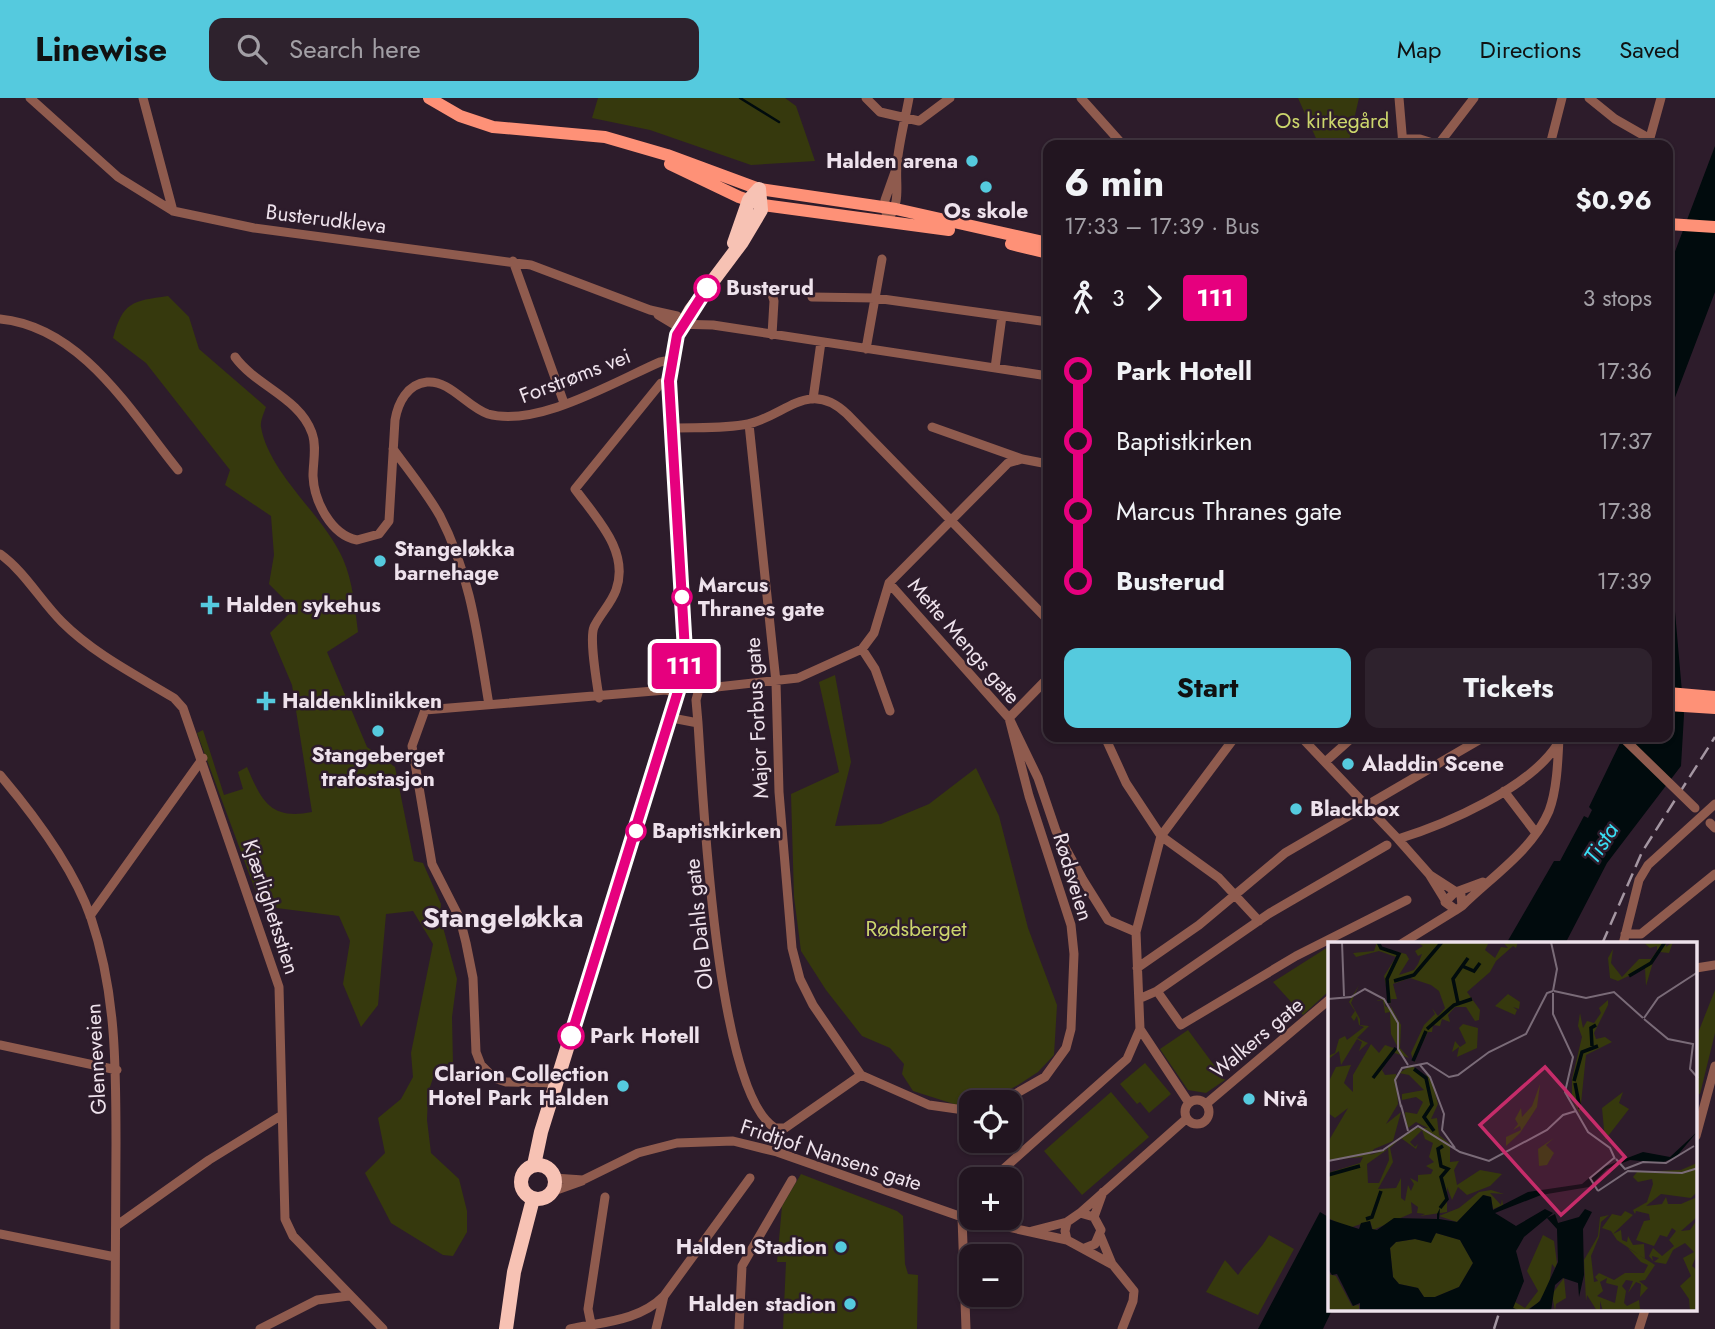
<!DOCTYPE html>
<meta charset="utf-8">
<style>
:root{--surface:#221520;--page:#2e222d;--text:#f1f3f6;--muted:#a29fa5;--line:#3f343e;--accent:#55cade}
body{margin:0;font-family:Jost,sans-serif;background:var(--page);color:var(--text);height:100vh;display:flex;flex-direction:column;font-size:26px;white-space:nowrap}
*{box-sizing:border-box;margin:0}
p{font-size:23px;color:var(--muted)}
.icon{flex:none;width:38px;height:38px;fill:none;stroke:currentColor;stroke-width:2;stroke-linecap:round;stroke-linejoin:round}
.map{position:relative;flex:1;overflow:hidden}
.panel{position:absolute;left:1043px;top:42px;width:630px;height:602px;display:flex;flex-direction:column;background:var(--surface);border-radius:14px;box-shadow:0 2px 5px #0004,0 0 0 2px var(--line)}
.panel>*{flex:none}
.badge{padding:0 14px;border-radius:5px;font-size:24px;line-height:46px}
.tools{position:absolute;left:959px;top:992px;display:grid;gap:14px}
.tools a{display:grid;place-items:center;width:63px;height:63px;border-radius:14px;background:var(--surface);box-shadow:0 2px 5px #0004,0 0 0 2px var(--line);font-size:35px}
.map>.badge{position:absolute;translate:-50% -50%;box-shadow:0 0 0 4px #fff}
.legs{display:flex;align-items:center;gap:10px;height:77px;padding:0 21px;font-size:23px}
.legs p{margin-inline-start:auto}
.overview{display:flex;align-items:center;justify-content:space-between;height:119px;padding:0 21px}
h1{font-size:38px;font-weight:700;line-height:52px}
.action{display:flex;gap:14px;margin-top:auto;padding:14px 21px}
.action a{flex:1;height:80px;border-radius:14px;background:var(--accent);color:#111;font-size:28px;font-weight:700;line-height:80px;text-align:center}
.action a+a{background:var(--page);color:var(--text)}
ul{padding:0 21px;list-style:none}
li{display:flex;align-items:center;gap:24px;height:70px;font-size:26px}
li i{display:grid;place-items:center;width:10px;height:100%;margin:0 9px;background:currentColor}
li i::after{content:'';width:18px;height:18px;margin:-9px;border:5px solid;border-radius:50%;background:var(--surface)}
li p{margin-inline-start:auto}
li:first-child i{background:linear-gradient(#0000 50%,currentColor 0)}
li:last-child i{background:linear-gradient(currentColor 50%,#0000 0)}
header{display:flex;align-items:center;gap:42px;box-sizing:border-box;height:98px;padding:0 35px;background:var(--accent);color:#111}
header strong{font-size:33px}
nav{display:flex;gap:38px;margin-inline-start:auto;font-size:24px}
.search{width:490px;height:63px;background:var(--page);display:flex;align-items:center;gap:18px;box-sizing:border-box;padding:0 24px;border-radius:14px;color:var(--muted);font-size:26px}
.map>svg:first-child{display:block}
</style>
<header>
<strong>Linewise</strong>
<div class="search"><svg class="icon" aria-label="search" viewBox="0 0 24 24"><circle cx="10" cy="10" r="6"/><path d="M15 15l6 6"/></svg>Search here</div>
<nav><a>Map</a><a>Directions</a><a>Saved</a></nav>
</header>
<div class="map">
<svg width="1715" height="1231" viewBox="0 0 1715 1231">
<rect width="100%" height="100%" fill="#2d1c2b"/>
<path fill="#36390d" d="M598,0H785L796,8L815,63L751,67L650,32L592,20Z
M1298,0H1359L1348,47H1319Z
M168,198L189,219L199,251L266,309C264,315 260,323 261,329C269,376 323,416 343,461C353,484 355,510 358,534L327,554L367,649L395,669L414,763L423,765L441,806L440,818L457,881L452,919L453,967L436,971L428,995L427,1022L431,1055L459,1081L467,1113V1134L453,1158L443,1157L391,1125L365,1075L385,1055L378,1020L401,1001L413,979L411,955L433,846L413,813L386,816L378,907L361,929L343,886L350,843L339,818L261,808L197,635L203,632L224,697L243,691L238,674L247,669C262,704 271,722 312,714L292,587L270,535L294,511L269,486L274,457L271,418L225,387L230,372L146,265L113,240C123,204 132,203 168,198Z
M835,577L851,664L835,728L881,726L929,706L976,670L999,718L1028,830L1057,907L1054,957L1038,974L1018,987L986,1004L971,1007L960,1008L913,993L902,976L904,966L890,950L862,938L826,892L801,853L794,799L791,696L839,674L819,584Z
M1328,849L1330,892L1303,917L1273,884Z
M1715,892V935L1700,996L1696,995V940Z
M1188,932L1225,982L1206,995L1188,992L1160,951Z
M1145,965L1171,996L1149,1015L1140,1004L1137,1006L1120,986Z
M1111,994L1149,1039L1082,1097L1044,1053Z
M801,1076L897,1113L903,1118L905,1166L908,1176L918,1177L917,1231H783L786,1164H777L782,1108Z
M1269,1137L1294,1151L1258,1217L1206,1194L1225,1162L1238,1177C1248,1162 1260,1153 1269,1137Z"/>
<path fill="#010b0d" d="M1715,48V194L1668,318V172Z
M1668,433L1684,617L1681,668L1607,765L1565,846H1506L1554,763H1560L1584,718L1588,720L1592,712L1589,709L1623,639H1668Z
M1320,1114L1330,1120L1332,1212L1323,1231H1258Z"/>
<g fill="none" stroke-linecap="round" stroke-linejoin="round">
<path stroke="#010b0d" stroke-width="2.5" d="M740,0L779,24"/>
<path stroke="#8f5b4e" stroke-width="9" d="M30,0L118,79L173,113L254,130L531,167L650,212L677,218L683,225
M143,0L173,113
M866,0L880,14L919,23L950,0
M1081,0L1123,47
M1399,0L1403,47
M1589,0L1615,21L1650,41
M1402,41H1420L1439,47
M1438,47L1474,0
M1550,47L1562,0
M1648,47L1661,0
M886,115L885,102L896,71
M887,123C902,103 895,88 897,66C899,44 905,22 909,0
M513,163L564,305
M770,190L774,203L772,237
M812,199L875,200L1048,224
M658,217L673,226L713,227L1048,278
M0,221C82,229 131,314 178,372
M866,251L882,161
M235,259C256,288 300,300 312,335C317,348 313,364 313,378C314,403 331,437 357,442L379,436L389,423L395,322C398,305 407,286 427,284C450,282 467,309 488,316C537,330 614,284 660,264L671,262
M995,270L1002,218
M813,301L821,244
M749,326L776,584L779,694L792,850L800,881L813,907L861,977
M932,329L1022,361L1048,366
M672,330C697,329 724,331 748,326C785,318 809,280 847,316L1048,522
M393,351C409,373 427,395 440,418C471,478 478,541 489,607
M0,456C25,474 40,502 62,524C94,556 136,577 174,600L183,610L279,889L285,1121L293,1138L383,1231
M889,485L1009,620L1038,680L1056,733L1083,782L1108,822L1136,834
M862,551L875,571L890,613
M599,600C597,585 589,541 594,529C600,516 611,506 616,492C630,453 596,420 575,391L661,285L669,283
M672,620L698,625C703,698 716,994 775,1030H785L861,977
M698,625L696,602L699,591L798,580L862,551L874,535L889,485L1008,365L1022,361
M1105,639L1126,685L1161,738L1219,780L1259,823
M1301,639L1398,741L1429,776L1445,802
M1325,664L1353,639
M0,677C33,716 74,771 91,820C116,894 116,968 116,1045C116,1107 115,1169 115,1231
M1504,693L1536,735
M1710,725L1715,730
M1398,741C1447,726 1529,690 1557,647
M1430,777L1461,797L1462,808L1456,812L1445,804L1455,794
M1456,794L1483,784
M1462,808C1491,779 1532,753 1549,713C1557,692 1558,662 1559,639
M90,818L203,660
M1625,836H1641L1715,776
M1401,846L1456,812
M1623,846L1639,782L1648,767L1715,706
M1137,870L1199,827L1285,755L1484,639
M1696,870L1715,867
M1157,893L1181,927L1296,858L1407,802
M1141,900L1157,893L1270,815L1387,747
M1140,931L1189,1005
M0,947L117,972
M861,977L929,1007L971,1013
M557,985L506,984L494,980L481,967L476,954L473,880L466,845L460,821L432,766L412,648L425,612L666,592L679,595
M1185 1014a12 12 0 1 1 24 0a12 12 0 1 1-24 0Z
M1001,1004L1045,979L1066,950L1071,931L1074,856L1071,827L1029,698L1009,620L1048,580
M1206,1006L1330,901
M1696,1038L1715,968
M554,1080L583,1082L638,1055L677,1045L733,1043L777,1054L962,1119L1067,1142
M991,1082L1127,961L1140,931L1136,834L1161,738L1235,639
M551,1094L582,1083
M966,1105L971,1100
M1080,1115L1186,1021
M962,1119L966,1231
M1094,1119L1103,1094
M116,1128L209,1062L282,1017
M1032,1133L1067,1124
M0,1136L115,1159
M1100,1137L1112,1166
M1085,1150L1095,1146L1101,1132L1094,1119L1080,1115L1067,1124L1065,1133L1067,1142L1113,1167L1134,1193L1133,1203L1122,1231
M591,1226L588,1211L605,1099
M260,1231L317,1202L349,1198
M570,1231C603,1224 639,1223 664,1198L750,1080
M656,1231L664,1198
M739,1231L742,1168L792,1082
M1639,1231L1645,1212"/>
<path stroke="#fe9177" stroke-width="12" d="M429,0L460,18L493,29L605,39L667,57L759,91L896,111L1048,145
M670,66L739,99L763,107L949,132
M1668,126L1715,129
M1011,146L1048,155
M1668,595L1715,599
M1668,607L1715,610"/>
<path stroke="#f7c2b4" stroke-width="14" d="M734,145L749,102L759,91
M521 1084a17 17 0 1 1 34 0a17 17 0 1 1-34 0Z
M534,1067L541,1034L684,574L685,553L669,283L677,237L691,212L742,144L761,112L759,91
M506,1231L514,1174L533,1101"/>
<path stroke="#a496a2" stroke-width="2.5" stroke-dasharray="14 7" stroke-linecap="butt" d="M1602,846L1642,754L1715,639
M1494,1231L1500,1212"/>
<path stroke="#8f5b4e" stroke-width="9" d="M1622,639L1695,710"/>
</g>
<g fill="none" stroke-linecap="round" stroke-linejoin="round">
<defs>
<path id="line-1" d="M571,938L684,574L685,553L669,283L677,237L707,190"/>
</defs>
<use href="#line-1" stroke="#fff" stroke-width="16"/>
<use href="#line-1" stroke="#e6007e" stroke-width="10"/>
</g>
<g fill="#55cade" stroke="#2d1c2b" stroke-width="2.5">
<circle cx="972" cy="63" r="7"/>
<circle cx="986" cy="89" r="7"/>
<circle cx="380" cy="463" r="7"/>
<path d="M206.5 496.5h7v7h7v7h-7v7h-7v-7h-7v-7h7z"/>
<path d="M262.5 592.5h7v7h7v7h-7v7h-7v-7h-7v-7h7z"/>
<circle cx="378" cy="633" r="7"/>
<circle cx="1348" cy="666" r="7"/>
<circle cx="1296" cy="711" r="7"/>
<circle cx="623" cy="988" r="7"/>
<circle cx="1249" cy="1001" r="7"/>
<circle cx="841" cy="1149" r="7"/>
<circle cx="850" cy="1206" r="7"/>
</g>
<g fill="#fff" stroke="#e6007e" stroke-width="3.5">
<circle cx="707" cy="190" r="12"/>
<circle cx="682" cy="499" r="9"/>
<circle cx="636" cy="733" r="9"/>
<circle cx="571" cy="938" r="12"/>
</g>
<g text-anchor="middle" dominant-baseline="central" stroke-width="5" stroke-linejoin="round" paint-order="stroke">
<g font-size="21" fill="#ccd66c" stroke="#2d1c2b">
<text x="1332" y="23">Os kirkegård</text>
<text x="916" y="831">Rødsberget</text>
</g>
<g font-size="21" font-weight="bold" fill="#eee2ec" stroke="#2d1c2b" text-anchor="start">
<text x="958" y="63" text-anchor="end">Halden arena</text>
<text x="986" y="113" text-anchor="middle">Os skole</text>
<text x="394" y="451">Stangeløkka<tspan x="394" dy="24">barnehage</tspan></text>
<text x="226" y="507">Halden sykehus</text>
<text x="282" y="603">Haldenklinikken</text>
<text x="378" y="657" text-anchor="middle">Stangeberget<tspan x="378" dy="24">trafostasjon</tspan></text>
<text x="1362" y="666">Aladdin Scene</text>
<text x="1310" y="711">Blackbox</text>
<text x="609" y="976" text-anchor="end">Clarion Collection<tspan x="609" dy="24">Hotel Park Halden</tspan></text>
<text x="1263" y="1001">Nivå</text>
<text x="827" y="1149" text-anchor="end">Halden Stadion</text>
<text x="836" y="1206" text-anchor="end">Halden stadion</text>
</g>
<g font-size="21" fill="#eee2ec" stroke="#2d1c2b">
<text transform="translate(326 121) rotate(7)">Busterudkleva</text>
<text transform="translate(575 278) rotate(-21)">Forstrøms vei</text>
<text transform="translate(964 543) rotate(49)">Mette Mengs gate</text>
<text transform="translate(757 620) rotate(-93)">Major Forbus gate</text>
<text transform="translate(1073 779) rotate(73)">Rødsveien</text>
<text transform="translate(271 809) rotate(72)">Kjærlighetsstien</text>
<text transform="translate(699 826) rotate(-96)">Ole Dahls gate</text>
<text transform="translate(1257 940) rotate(-40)">Walkers gate</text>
<text transform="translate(96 961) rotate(-93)">Glenneveien</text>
<text transform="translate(831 1057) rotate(18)">Fridtjof Nansens gate</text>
</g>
<g font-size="21" font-weight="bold" fill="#eee2ec" stroke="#2d1c2b" text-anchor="start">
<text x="726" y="190">Busterud</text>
<text x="698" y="487">Marcus<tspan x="698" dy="24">Thranes gate</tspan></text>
<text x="652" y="733">Baptistkirken</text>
<text x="590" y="938">Park Hotell</text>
</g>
<g font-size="23" font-style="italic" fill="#3adff4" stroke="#2d1c2b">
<text transform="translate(1601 745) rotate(-58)">Tista</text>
</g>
<g font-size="28" font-weight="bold" fill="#eee2ec" stroke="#2d1c2b">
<text x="503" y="819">Stangeløkka</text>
</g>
</g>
<g transform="translate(1328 844)">
<rect width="369" height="369" fill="#2d1c2b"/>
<path d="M49,0L54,6L78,12L81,17L71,33L86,28L90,22L94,12L90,14L87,9L95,4L89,0H161L157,8L167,16L173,5L180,6L175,0H190L188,6L185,4L168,19L162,30L139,50L152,68L151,78L147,79L138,65H127L120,73L122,80L114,77L112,84L105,83L104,90H100L86,118L89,122L85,118L83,111L96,83L107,72L104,66L110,74L117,66L111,49L103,43L82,36L65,42L69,57H63L62,63L73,83L72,106L81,116L64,110L54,128L57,133L68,132L70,162L58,182L73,170L65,199L46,207L42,213L60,207L39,222L40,241H51L61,218L60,205L66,200L85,186H100L88,180L80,186L78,182L77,170L89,172L95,160L88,155L74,158V152L96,148L81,133L71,131L84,123L101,142L98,131L103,137L110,162L103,177L109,176L111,193L122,202V220L131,219L126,228L129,243L152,228L174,232L162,244L139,253L130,245L124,258L119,245V270L92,274L97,272L89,271L90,265L83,260L84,271L45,288L42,279L21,286L0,276V231L32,221L35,215L1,218L0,200L20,166L7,176L0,171V141L8,125L23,123L16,141L25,150V133L43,102L51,111L57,103L71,108L63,92L62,70L57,71L55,58L48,59L57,56V64L63,67L56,34L68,15L51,9L28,15L25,11L46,9ZM94,188L97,197L105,201L101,215L106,220L98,224L105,228L103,232L90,233V240L82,236L86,242L83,249L80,243L77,259L73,256V236L68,246L50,247L65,220L62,206L73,196L88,207L90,202L87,205L82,200ZM315,0H338V5L345,0L341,11L332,10L325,20L318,44L317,26L290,39L282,36L280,16L285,7L283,21L294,35L311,17H323L329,9V4L322,6ZM31,43L23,61L32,77V83L41,84L29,96L40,101L31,109L34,100L29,97L13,123L11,109L2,116L0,114L7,111L11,97L17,94L19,98L36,85L31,83L29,74L26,79L23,75L27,69L21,60ZM180,52L192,60L191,67L185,65L189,68L187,73L167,64ZM280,58V63L266,91L268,97L277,95L284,100L258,113L252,171L244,157V137L254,95L250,84L252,71L255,86L259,79L266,81L273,71L271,66ZM135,82L150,86L149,106L129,115L131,105L124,110L127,99L132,105L138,101L131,86ZM212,142L209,165L192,191L178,204V195L193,188L192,184L185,188L190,182L187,177L193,166L194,175L204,164ZM295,150L291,161L301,167L277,198L274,166ZM226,196L218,203L226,211L219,223L211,224L210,207ZM369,221L368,251L363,256L333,252L318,264L334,262L338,255L340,262H353L369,255V275L353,289L362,288L369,278V312L364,324L369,328V369H362L361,357L352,344L363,334L355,316L366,310L357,301L345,308L338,322L326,320L331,316L324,314L325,319L321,314L325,306L334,314L346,304L341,298L348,289L344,286L339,295L332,293L326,304L308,298L316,279L322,278L321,272L308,269L307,272L305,268L319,260L325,242L324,237L310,240L305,235L309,230L353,228ZM163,248L176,252L162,251L173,263L174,257L175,263L165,267L163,255L156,253L129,280L111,274L131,266L151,250ZM297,269L305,273L285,292L293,288L294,298L299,300L300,294L305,303L316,302L317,317L289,298L293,304L283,289L274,286L284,272L293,274ZM281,273L273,280L271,295L263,314L266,340L270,339L267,335L271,331L286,338L297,331H316L320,323L313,320L300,306L327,323L317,338L311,339L320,346L312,355L313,342L308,340L300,351L305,339L298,338L294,344L298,349L296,361L299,364L311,358L312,367L322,369H275L272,359V368L269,369L259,353L258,359L256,318L270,294L272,275ZM279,336L278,341L290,344L287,361L269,354L275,349L272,340ZM108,291L132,298L145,321L131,345L107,355H96L90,346L71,342L65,335L62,306L68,300L87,297L101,300ZM215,293L226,299L229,321L227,326L224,322L221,344L210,361L197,369H191L185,366L187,360L197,366L210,349L199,329ZM0,332L8,334L24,364L31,363V369H0ZM236,336L238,356L228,362L227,369L224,352Z" fill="#36390d" fill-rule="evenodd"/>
<path d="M369,190L348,215L333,221L302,218L279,227L261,245L213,253L167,271L188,284L217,267L225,271L196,295L188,309L196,339L185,366L193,369H32V361L25,364L9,332L4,333L0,327V277L31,287L33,281L42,279L44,287L49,288L66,276L109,277V272L112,266L111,277L129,280L155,253L163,255L165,268L200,250L254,242L273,226L315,210L342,215ZM108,291L132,298L145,321L131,345L107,355H96L90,346L71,342L65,335L62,306L68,300L87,297L103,301ZM257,267L264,270L255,287L256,333L251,355L250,341L235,336L227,343L223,369H199L212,359L230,320L229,287L219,276L227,272L230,281L251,275Z" fill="#010b0d" fill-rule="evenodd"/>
<path fill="none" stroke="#010b0d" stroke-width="3.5" d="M50,0L53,6L71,12L59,37L61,61M134,24L146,29L152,21M301,34L323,21L337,0M66,39L86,33L114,0M130,61L125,37L140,16M99,87L126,63L144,57M264,104L263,86L268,83M85,119L98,89M86,127L98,136L104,163L96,175L106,189M45,136L68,106M246,139L254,110L270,104M247,141L252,167M0,233L32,224M112,266L119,257L113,235L120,227L113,224L110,207L115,204M38,277L44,275L53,249"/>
<path fill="none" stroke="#7a6b78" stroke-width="2" d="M14,0L16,54M223,0L229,27L225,49M226,49L258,56L286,50L315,76M225,51V72L245,115L237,150L260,190L282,206L287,217M0,57L23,55L37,47L56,57L70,81V107L80,123M316,76L330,56L370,30M316,77L340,97L365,102L362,127L370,136M92,123L102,135L116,172L114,188L127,206M73,163L80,189M73,165L67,138L74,126L99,121L121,135L130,133L161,110L198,92L219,51L225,49M55,208L90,184L132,210L161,219L219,188L235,173L248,169M288,217L297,227L315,220L338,221L366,204M0,219L56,208M270,249L300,229L354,231L370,226M270,249L262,236L286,216"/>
<path fill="#c62c6a" fill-opacity="0.15" stroke="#c62c6a" stroke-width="3.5" d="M217,125L297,215L233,273L152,183Z"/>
<rect width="369" height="369" fill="none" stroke="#eee2ec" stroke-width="3.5"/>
</g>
</svg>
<div class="tools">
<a><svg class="icon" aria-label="locate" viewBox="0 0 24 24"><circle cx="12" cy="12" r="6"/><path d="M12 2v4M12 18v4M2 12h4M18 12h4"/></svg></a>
<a>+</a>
<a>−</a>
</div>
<b class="badge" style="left:684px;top:568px;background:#e6007e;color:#fff">111</b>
<section class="panel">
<div class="overview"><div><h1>6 min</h1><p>17:33 – 17:39 · Bus</p></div><b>$0.96</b></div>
<div class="legs"><svg class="icon" aria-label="walk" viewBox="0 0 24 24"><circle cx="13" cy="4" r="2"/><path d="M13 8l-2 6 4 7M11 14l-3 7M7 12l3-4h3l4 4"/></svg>3<svg class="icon" aria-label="forward" viewBox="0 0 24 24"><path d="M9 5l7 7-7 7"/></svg><b class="badge" style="background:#e6007e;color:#fff">111</b><p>3 stops</p></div>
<ul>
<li><i style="color:#e6007e"></i><b>Park Hotell</b><p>17:36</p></li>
<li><i style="color:#e6007e"></i><span>Baptistkirken</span><p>17:37</p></li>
<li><i style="color:#e6007e"></i><span>Marcus Thranes gate</span><p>17:38</p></li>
<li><i style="color:#e6007e"></i><b>Busterud</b><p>17:39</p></li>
</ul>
<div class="action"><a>Start</a><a>Tickets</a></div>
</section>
</div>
